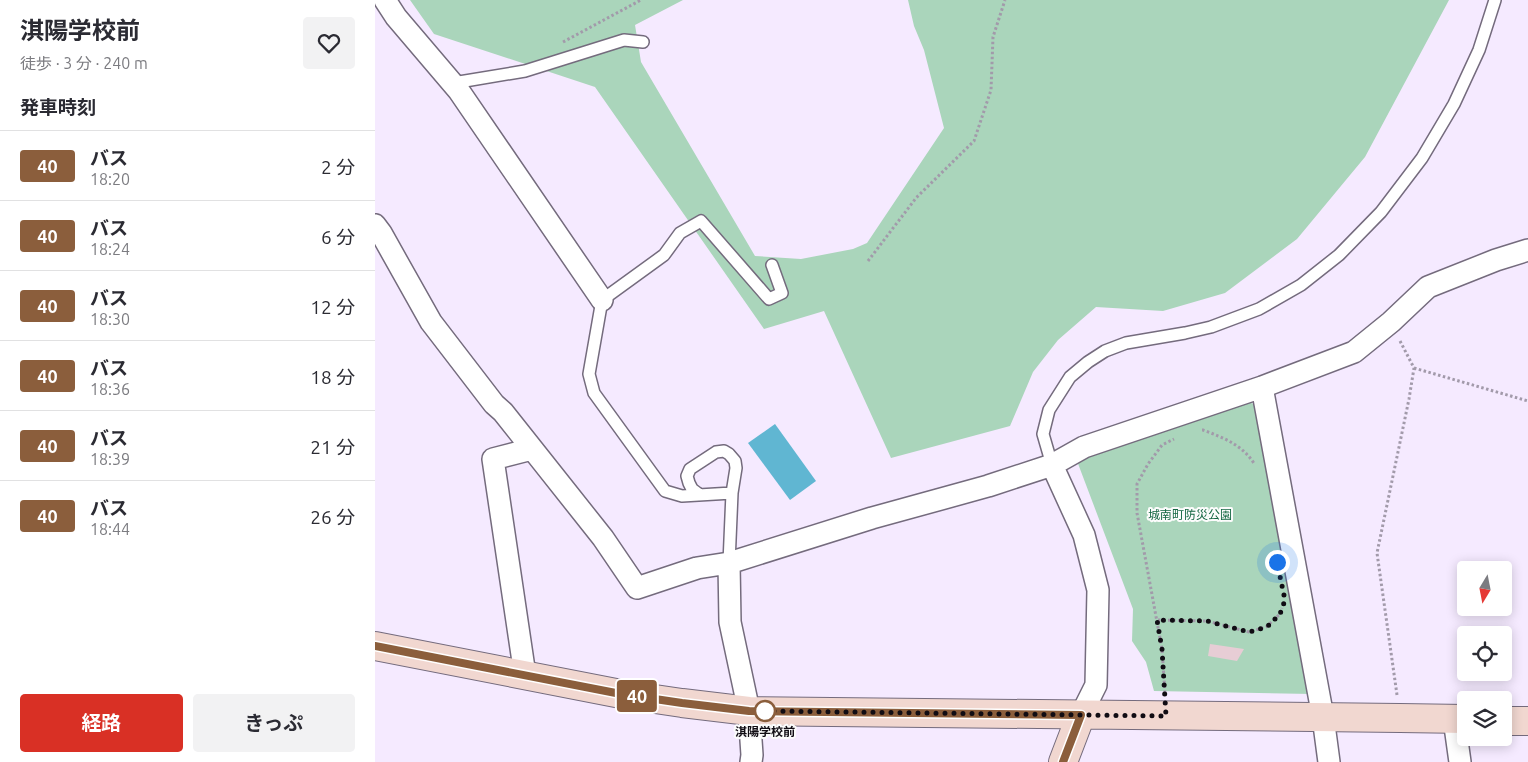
<!DOCTYPE html>
<html lang="ja">
<meta charset="utf-8">
<style>
:root{--surface:#fff;--page:#f2f2f3;--text:#2b2b33;--muted:#7c7c81;--line:#e1e1e2;--accent:#d93025}
body{margin:0;font-family:Ubuntu,"Noto Sans JP",sans-serif;background:var(--page);color:var(--text);height:100vh;display:flex;flex-direction:column;font-size:19px;white-space:nowrap}
*{box-sizing:border-box;margin:0}
p{font-size:16px;color:var(--muted)}
.icon{flex:none;width:28px;height:28px;fill:none;stroke:currentColor;stroke-width:2;stroke-linecap:round;stroke-linejoin:round}
.map{position:relative;flex:1;overflow:hidden}
.side{display:flex;flex-direction:column;background:var(--surface);width:375px}
.side>*{flex:none}
.badge{padding:0 10px;border-radius:4px;font-size:18px;line-height:32px}
.needle{width:32px;rotate:190deg}
.tools{position:absolute;left:1082px;top:561px;display:grid;gap:10px}
.tools a{display:grid;place-items:center;width:55px;height:55px;border-radius:5px;background:var(--surface);box-shadow:0 2px 12px #0003;font-size:25px}
.you{position:absolute;width:25px;height:25px;margin:-12px;border:4px solid #fff;border-radius:50%;background:#1a73e8;box-shadow:0 0 0 8px #1a73e833}
.map>.badge{position:absolute;translate:-50% -50%;box-shadow:0 0 0 2px #fff}
h2{padding:0 20px;font-size:19px;line-height:45px}
.round{display:grid;place-items:center;flex:none;width:52px;height:52px;border-radius:5px;background:var(--page)}
.head{display:flex;align-items:center;justify-content:space-between;height:85px;padding:0 20px}
h1{font-size:24px;font-weight:700;line-height:38px}
.button{display:flex;gap:10px;margin-top:auto;padding:10px 20px}
.button a{flex:1;height:58px;border-radius:5px;background:var(--accent);color:#fff;font-size:20px;font-weight:700;line-height:58px;text-align:center}
.button a+a{background:var(--page);color:var(--text)}
ul{padding:0;list-style:none}
li{display:flex;align-items:center;gap:15px;height:70px;padding:0 20px;border-top:1px solid var(--line)}
li div{flex:1}
li b{display:block;font-size:19px}
li em{font-style:normal}
li .badge{min-width:55px;font-weight:700;text-align:center}
main{display:flex;flex:1;min-height:0}
.map>svg:first-child{display:block}
</style>
<main>
<section class="side">
<div class="head"><div><h1>淇陽学校前</h1><p>徒歩 · 3 分 · 240 m</p></div><a class="round"><svg class="icon" aria-label="heart" viewBox="0 0 24 24"><path d="M12 20l-8-8c-3-5 5-10 8-4 3-6 11-1 8 4z"/></svg></a></div>
<h2>発車時刻</h2>
<ul>
<li><span class="badge" style="background:#8b5e3c;color:#fff">40</span><div><b>バス</b><p>18:20</p></div><em>2 分</em></li>
<li><span class="badge" style="background:#8b5e3c;color:#fff">40</span><div><b>バス</b><p>18:24</p></div><em>6 分</em></li>
<li><span class="badge" style="background:#8b5e3c;color:#fff">40</span><div><b>バス</b><p>18:30</p></div><em>12 分</em></li>
<li><span class="badge" style="background:#8b5e3c;color:#fff">40</span><div><b>バス</b><p>18:36</p></div><em>18 分</em></li>
<li><span class="badge" style="background:#8b5e3c;color:#fff">40</span><div><b>バス</b><p>18:39</p></div><em>21 分</em></li>
<li><span class="badge" style="background:#8b5e3c;color:#fff">40</span><div><b>バス</b><p>18:44</p></div><em>26 分</em></li>
</ul>
<div class="button"><a>経路</a><a>きっぷ</a></div>
</section>
<div class="map">
<svg width="1153" height="762" viewBox="0 0 1153 762">
<rect width="100%" height="100%" fill="#f5eaff"/>
<path fill="#aad5bb" d="M35,0H308L260,25L266,62L380,256L426,259L478,249L492,243L569,128L549,50L539,26L533,0H1074L990,157L922,239L850,293L788,311L721,307L683,340L658,372L635,426L516,458L449,311L389,329L220,87L59,34Z
M870,401L885,406L937,694L779,691L771,662L757,641L758,609L702,461L738,445Z"/>
<path fill="#60b6d2" d="M400,424L441,481L415,500L373,443Z"/>
<path fill="#e7cdd5" d="M835,644L869,649L862,661L833,656Z"/>
<g fill="none" stroke-linecap="round" stroke-linejoin="round">
<defs>
<path id="lane" d="M78,83L150,71L249,40L268,42
M677,465L668,434L674,410L695,377L713,362L730,351L751,343L810,333L836,327L884,309L926,285L964,255L1006,212L1047,158L1079,104L1104,50L1120,0
M357,493L307,496L290,491L219,393L214,374L227,300L289,255L305,233L326,221L394,299L407,293L397,265
M325,495L317,489L314,483L312,476L315,469L341,452L349,451L354,454L360,461L361,468L357,493L354,563"/>
<path id="street" d="M10,0L21,17L84,91L227,300
M0,225L6,233L56,322L119,404L128,412L228,538L262,588L322,568L354,563L497,518L613,486L677,465L709,447L887,387L979,352L1016,322L1053,287L1121,260L1153,250
M887,387L948,717L954,762
M677,465L709,535L723,590L721,685L706,715
M354,563L355,622L374,711L377,755L376,762
M150,675L118,459L157,449
M1079,719L1085,762"/>
<path id="secondary" d="M0,646L246,694L307,703L374,711L1025,718L1091,719
M1129,721H1153
M688,762L706,715"/>
</defs>
<use href="#lane" stroke="#746b7d" stroke-width="14"/>
<use href="#street" stroke="#746b7d" stroke-width="24"/>
<use href="#secondary" stroke="#746b7d" stroke-width="30"/>
<path stroke="#a29aaa" stroke-width="3" stroke-dasharray="2.5 2.5" stroke-linecap="butt" d="M188,42L266,0
M493,261L541,198L599,141L616,90L618,37L630,0
M1039,368L1153,401
M827,430H828C849,438 868,445 880,465
M783,620L832,621L874,632L891,627L905,614L907,608
M790,693L787,649L762,513V484L773,464L787,445L799,439
M1022,695L1002,553L1034,399L1039,368L1024,339"/>
<use href="#lane" stroke="#fff" stroke-width="11"/>
<use href="#street" stroke="#fff" stroke-width="21"/>
<use href="#secondary" stroke="#f1d7d0" stroke-width="28"/>
</g>
<g fill="none" stroke-linecap="round" stroke-linejoin="round">
<defs>
<path id="line" d="M0,646L246,694L307,703L374,711L706,715L688,762"/>
</defs>
<use href="#line" stroke="#fff" stroke-width="11"/>
<use href="#line" stroke="#8b5e3c" stroke-width="8"/>
<path stroke="#100c13" stroke-width="5" stroke-dasharray="0 9" d="M390,711L791,716L787,649L782,620L832,621L874,632L892,627L905,614L910,600L902,562"/>
</g>
<circle fill="#fff" stroke="#8b5e3c" stroke-width="2.5" cx="390" cy="711" r="10"/>
<g text-anchor="middle" dominant-baseline="central" stroke-width="4" stroke-linejoin="round" paint-order="stroke">
<g font-size="12" fill="#136641" stroke="#fcfcfc">
<text x="815" y="514">城南町防災公園</text>
</g>
<g font-size="12" font-weight="bold" fill="#100c13" stroke="#fcfcfc">
<text x="390" y="731">淇陽学校前</text>
</g>
</g>
</svg>
<div class="tools">
<a><svg class="needle" viewBox="-14 -14 28 28"><path d="M0-13l5 13h-10z" fill="#e53935"/><path d="M0 13l5-13h-10z" fill="#7c7c81"/></svg></a>
<a><svg class="icon" aria-label="locate" viewBox="0 0 24 24"><circle cx="12" cy="12" r="6"/><path d="M12 2v4M12 18v4M2 12h4M18 12h4"/></svg></a>
<a><svg class="icon" aria-label="layers" viewBox="0 0 24 24"><path d="M12 4l9 5-9 5-9-5zM3 14l9 5 9-5"/></svg></a>
</div>
<div class="you" style="left:902px;top:562px"></div>
<b class="badge" style="left:262px;top:696px;background:#8b5e3c;color:#fff">40</b>
</div>
</main>
